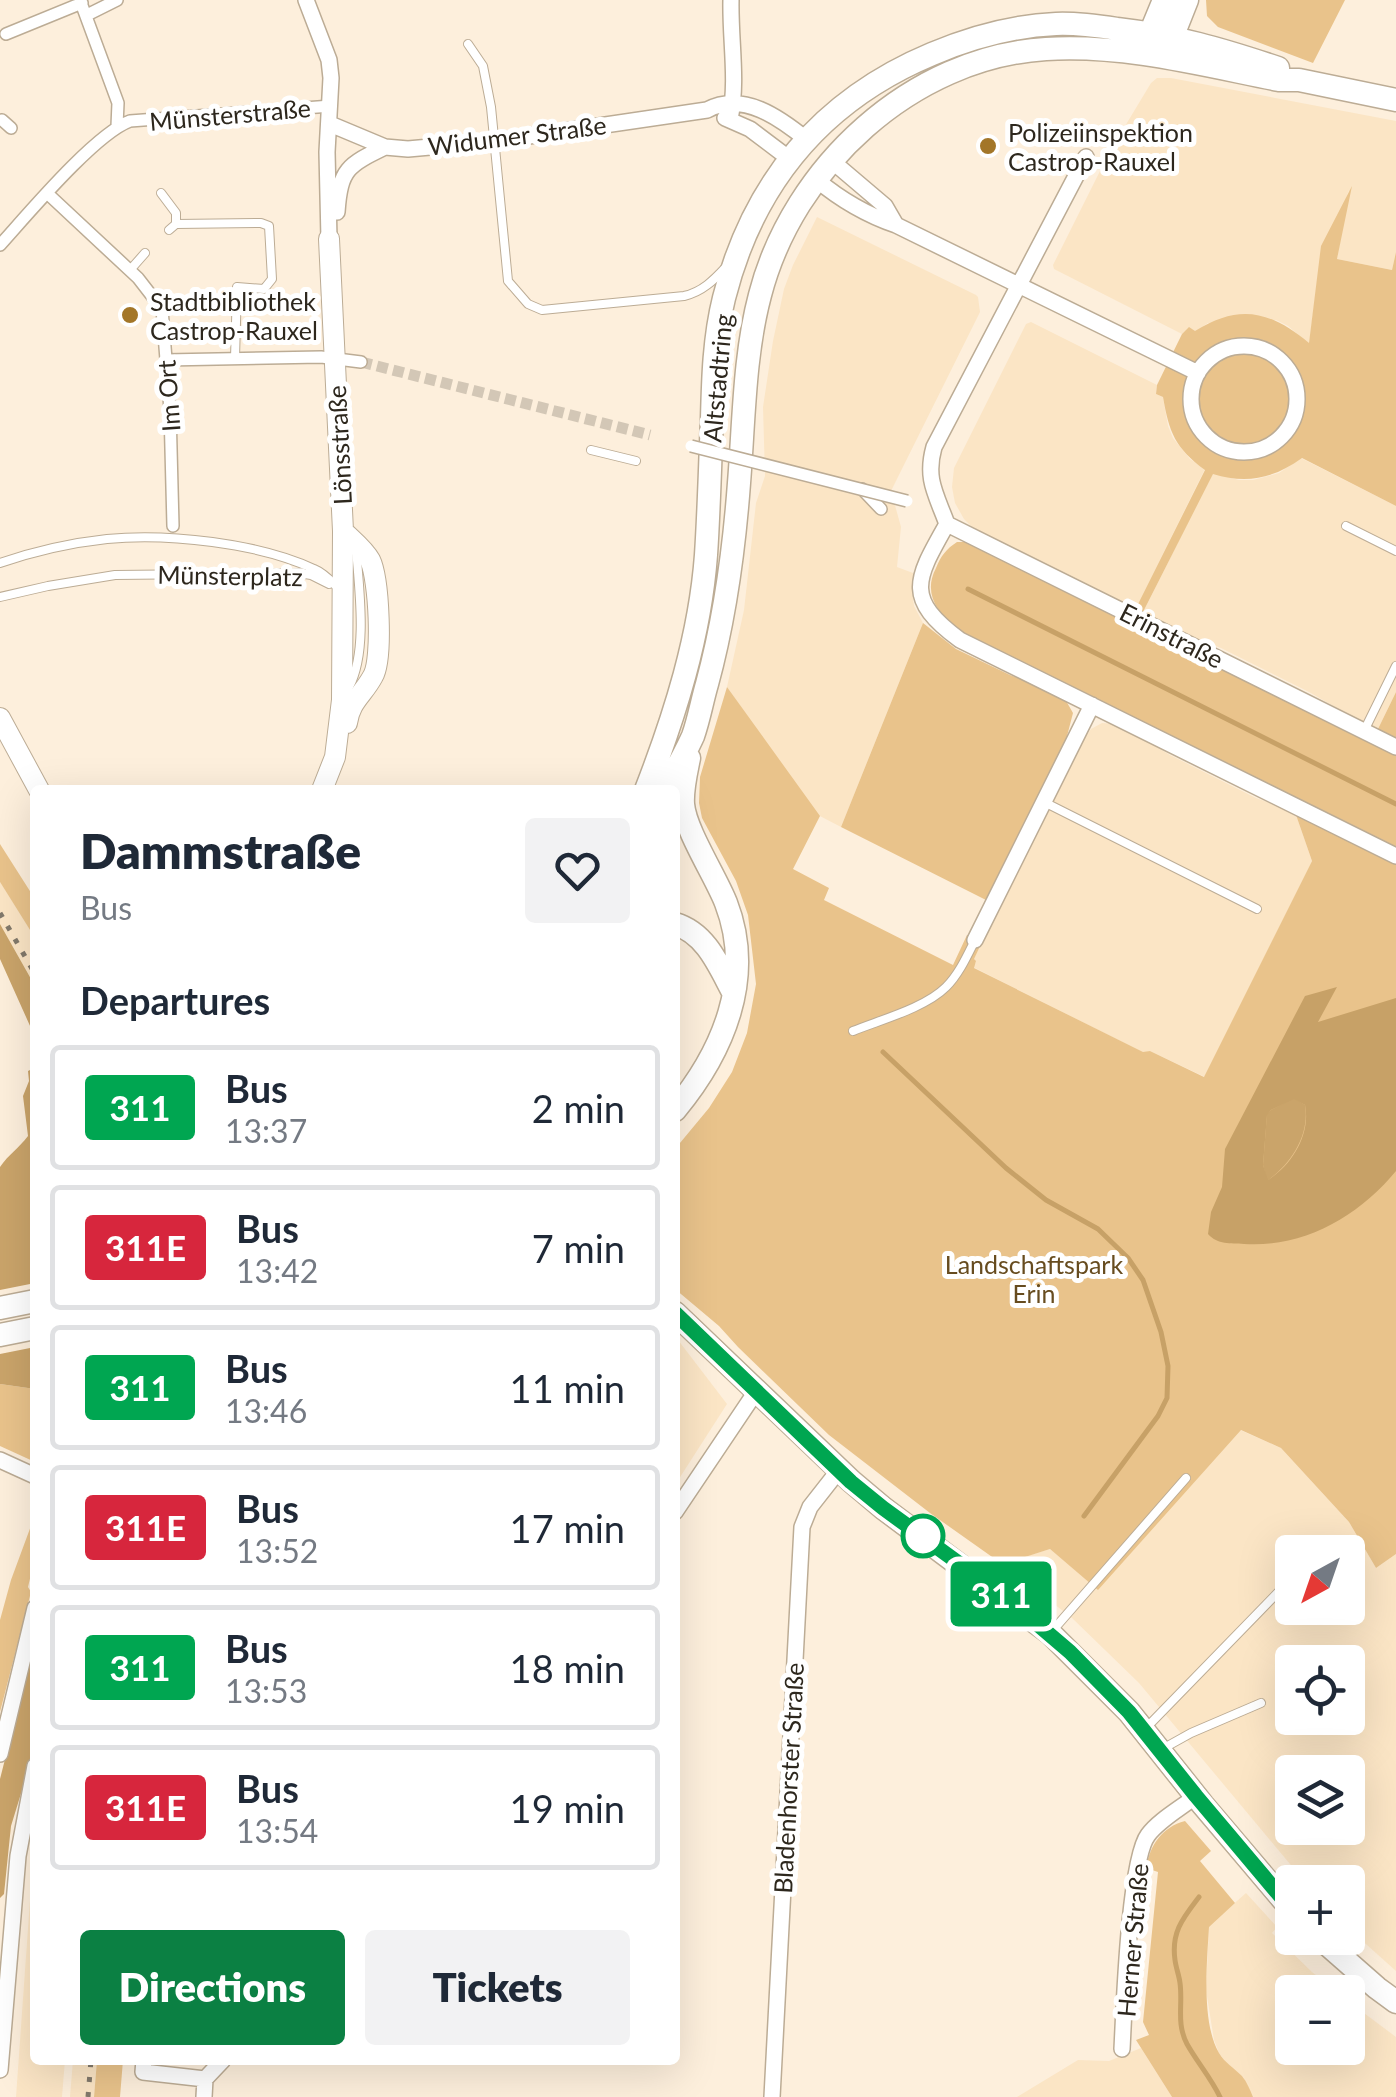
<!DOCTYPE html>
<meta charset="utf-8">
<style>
:root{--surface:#fff;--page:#f2f2f3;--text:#1f2937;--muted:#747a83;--line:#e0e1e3;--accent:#0b8043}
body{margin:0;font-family:Lato,sans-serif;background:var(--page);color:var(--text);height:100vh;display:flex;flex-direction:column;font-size:38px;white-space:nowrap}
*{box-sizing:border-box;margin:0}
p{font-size:32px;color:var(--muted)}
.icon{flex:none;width:55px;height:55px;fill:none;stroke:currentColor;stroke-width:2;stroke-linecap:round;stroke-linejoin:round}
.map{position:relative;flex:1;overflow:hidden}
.drawer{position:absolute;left:30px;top:785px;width:650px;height:1280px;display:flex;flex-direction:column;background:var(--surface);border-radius:10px;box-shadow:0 10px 40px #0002}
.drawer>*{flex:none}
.badge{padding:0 20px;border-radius:8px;font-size:35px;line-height:65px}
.needle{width:65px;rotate:220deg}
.tools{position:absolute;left:1275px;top:1535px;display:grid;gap:20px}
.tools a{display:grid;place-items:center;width:90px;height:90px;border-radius:10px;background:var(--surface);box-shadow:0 10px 40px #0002;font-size:50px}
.map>.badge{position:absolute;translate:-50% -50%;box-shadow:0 0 0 5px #fff}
h2{padding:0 50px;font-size:38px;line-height:90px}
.round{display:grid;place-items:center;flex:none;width:105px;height:105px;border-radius:10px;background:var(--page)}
.head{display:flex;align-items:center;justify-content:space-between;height:170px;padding:0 50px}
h1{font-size:48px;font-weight:800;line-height:75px}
.action{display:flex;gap:20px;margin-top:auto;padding:20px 50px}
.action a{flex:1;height:115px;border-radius:10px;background:var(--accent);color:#fff;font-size:40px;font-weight:800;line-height:115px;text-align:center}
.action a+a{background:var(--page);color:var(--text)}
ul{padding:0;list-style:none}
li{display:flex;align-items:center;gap:30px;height:125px;margin:0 20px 15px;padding:0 30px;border:5px solid var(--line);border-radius:10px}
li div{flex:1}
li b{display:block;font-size:38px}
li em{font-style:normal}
li .badge{min-width:110px;font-weight:700;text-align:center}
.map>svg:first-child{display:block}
</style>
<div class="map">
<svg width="1396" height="2097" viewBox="0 0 1396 2097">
<rect width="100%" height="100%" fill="#fdefdc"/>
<path fill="#fbe5c5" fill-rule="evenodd" d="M1157,78H1171L1396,121V252L1392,270L1337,259L1349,190L1317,283L1309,344L1288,326L1276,320L1208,323L1195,332L1189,328L1182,334L1054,269L1053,265L1110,151L1151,83Z
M817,217L976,295L978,297L980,312L891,491L901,527L897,567L913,573L912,591L914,606L923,623L841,827L816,814L727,687L744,610L756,503L765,476L763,407L773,341L784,289L793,265Z
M1031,322L1157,385L1156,394L1163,397L1168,426L1173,438L1190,459L1205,469L1135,610L976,531L964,519L955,503L952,487L954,468L1026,324Z
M1301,458L1396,506V692L1377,731L1309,692L1221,648L1180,633L1142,614L1213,473L1239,480H1253L1279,473Z
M1102,723L1116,724L1131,731L1170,755L1256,798L1295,812L1312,861L1205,1077L1150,1051L1144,1053L973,967L976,962L973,960L1084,739L1091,729Z
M0,882L35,938V986L0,924Z
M675,1336L727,1404L675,1485Z
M1240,1430L1281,1448L1349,1522L1376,1568L1396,1554V1971L1348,1928V1882H1305L1139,1683L1072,1618L1012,1571L1024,1557L1050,1549L1098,1589ZM1292,1552H1348V1608H1292ZM1292,1662H1348V1718H1292ZM1292,1772H1348V1828H1292Z
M35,1830V2060H65L62,2097H16Z
M1246,1893L1277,1927L1272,1933L1312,1972L1337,1992H1292V2048H1348V2001L1396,2037V2097H1253L1243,2077L1228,2065L1219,2053L1214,2040L1206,1990L1209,1926Z
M1141,2048L1172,2097H1017L1078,2060L1109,2061Z
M73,2060H97L94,2097H70Z"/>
<path fill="#e9c38b" d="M1206,0H1345L1313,63L1218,27L1207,16Z
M1352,186L1337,259L1392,270L1396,252V506L1302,458C1273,479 1246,484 1213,474L1142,614L1135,610L1205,470C1175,448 1169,432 1163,397L1156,394L1157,385L1182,334L1189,327L1195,331C1240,303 1270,311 1309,343L1321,246Z
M957,542H970L1396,753V850L953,629C937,610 923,593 936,568C941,556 946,549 957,542Z
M923,623L956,649L1010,675L1049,690L1065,699L1073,713L1066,740L986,900L841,827Z
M727,687L820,816L793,869L829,888L824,900L953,965L967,935L982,942L974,959L976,961L974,968L1143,1052L1150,1051L1204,1077L1312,861L1295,812L1396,862V1554L1376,1568L1349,1522L1281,1448L1241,1430L1098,1590L1050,1549L1025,1557L1012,1571L930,1513L829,1435L738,1347L719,1326L675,1289V1149L709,1108L732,1072L747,1033L756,984L748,915L736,881L702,818L699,803L700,777Z
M1396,692V741L1377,731Z
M0,844L35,899V938L0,882Z
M0,1384L35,1389V1462L0,1446Z
M35,1515V1558L28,1587L31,1592L0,1712V1620L11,1580Z
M1185,1821L1211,1851L1200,1861L1235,1903L1209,1927C1207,1962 1201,2022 1219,2053C1225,2063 1234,2068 1242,2076C1247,2082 1250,2090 1253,2097H1172L1136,2040L1149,2035L1143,2022L1158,1872L1146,1868C1150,1845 1162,1827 1185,1821Z
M97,2060H123L120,2097H94Z"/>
<path fill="#caa46a" d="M0,924L35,986V1037L0,959Z
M34,1068L35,1283L0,1290V1167C9,1154 19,1148 28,1136L23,1096L29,1081L28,1071Z
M1294,1098L1305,1105C1310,1135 1291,1164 1267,1181L1263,1165L1267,1114L1271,1110Z
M35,1347V1389L0,1384V1354Z
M35,1641V1748L11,1826L4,1894L0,1898V1779Z"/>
<path fill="#c7a167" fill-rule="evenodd" d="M1337,987L1318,1022L1396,998V1171C1359,1216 1304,1248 1244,1244C1230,1243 1218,1245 1208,1234L1211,1212L1222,1187L1225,1149L1305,996ZM1294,1099L1305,1105C1311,1134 1292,1165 1268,1180L1263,1165L1267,1115L1271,1110Z"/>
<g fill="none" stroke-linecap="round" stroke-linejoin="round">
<path stroke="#c7a167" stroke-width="5" d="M968,589L1396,804
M883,1052L1006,1168L1046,1200L1098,1229L1128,1258L1143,1280L1161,1332L1168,1366L1167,1398L1158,1416L1084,1516
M1199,1897C1183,1918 1171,1932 1175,1960C1176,1968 1179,1975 1180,1983C1183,2005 1176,2023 1187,2044C1197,2062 1211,2078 1220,2097"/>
<path stroke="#d3c7b6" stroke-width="11" stroke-dasharray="11 5.5" stroke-linecap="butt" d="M361,362L650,435"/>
<defs>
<path id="service" d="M468,44L483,66L491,107L508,281L528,304L542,310L684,296C702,292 714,280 726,267
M161,193L176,213V224
M169,230L176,224L261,223L269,226L272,279L264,289L237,287L235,358
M130,270L145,253
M591,450L636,461
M1346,526L1396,551
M0,563C35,551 70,543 107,539C167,533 259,543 314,569C324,573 331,581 338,588
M0,597L48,586L115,575L299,573L311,575L329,584
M349,687C368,651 359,589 356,548
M1364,731L1396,666
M1044,802L1257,909
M853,1031C880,1020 925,1008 946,987C959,974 967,956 975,940
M1054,1629L1186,1478
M1147,1727L1292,1578
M1164,1748L1191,1733L1261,1703"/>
<path id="pedestrian" d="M80,0L118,103L117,126
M87,15L117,0
M6,34L82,3
M2,120L11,128
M48,194L138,278L162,309L170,410L173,526
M0,245C28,214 95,134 130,121L331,106
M166,360L321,357L361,362
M862,489L881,509"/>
<path id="minor" d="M306,0L329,60L331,78L327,152L329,239
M725,118L750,129L791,160
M730,119C738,80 730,40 731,0
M330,124L385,147L408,149L496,141L707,110C743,91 780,118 807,140
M1086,157L934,447C925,479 936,494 947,524L1396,747
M832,161L885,206L896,225
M817,180C841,200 867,215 896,225L1198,373
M337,212C340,169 348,165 385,147
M1191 399a53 53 0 1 1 106 0a53 53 0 1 1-106 0Z
M947,524C916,579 903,598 960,640L1396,856
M975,940L1092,705
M0,1460L35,1476
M675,1512L757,1390
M0,1754L35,1608
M1122,2049C1124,2011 1129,1860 1148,1835C1159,1820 1181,1808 1196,1796
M144,2060L143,2072L205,2079
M0,2070L18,1856L35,1766
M204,2097L205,2079L223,2060
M772,2097L802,1527L810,1507L839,1470"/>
<path id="tertiary" d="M343,531C352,540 364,549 370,560C379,578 383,659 373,676C363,695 350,701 347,723
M0,718L39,790
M322,790L335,757L342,700L343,531L329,239"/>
<path id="secondary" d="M1145,46L1164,0
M1168,48L1187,0
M646,790C675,715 700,636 706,555C709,510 710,464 712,419C713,379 714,338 724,298C753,183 822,100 932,54C972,37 1012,26 1056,24C1076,23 1097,26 1117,29C1177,36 1221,49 1278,68
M666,790C674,772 685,754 693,736C699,719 702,701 707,684C725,618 734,551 739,483C744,421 744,355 760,295C793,167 912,57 1046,49C1124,44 1203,65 1279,80H1299L1396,100
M675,924C706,933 719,966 733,992
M675,1110C723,1052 755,978 726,903C716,877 685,830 683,804C682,789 686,773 689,758
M0,1308L35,1301
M675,1313L851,1481L883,1508L1050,1633L1129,1712L1203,1805L1292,1910
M0,1335L35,1328
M1320,1938L1377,1988L1396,2002"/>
</defs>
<use href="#service" stroke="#bcac95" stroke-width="10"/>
<use href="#pedestrian" stroke="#bcac95" stroke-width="14"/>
<use href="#minor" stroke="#bcac95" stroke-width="18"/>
<use href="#tertiary" stroke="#bcac95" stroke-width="22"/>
<use href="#secondary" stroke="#bcac95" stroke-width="25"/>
<use href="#service" stroke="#fff" stroke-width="8"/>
<use href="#pedestrian" stroke="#fff" stroke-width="11"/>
<use href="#minor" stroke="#fff" stroke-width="15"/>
<use href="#tertiary" stroke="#fff" stroke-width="20"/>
<use href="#secondary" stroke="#fff" stroke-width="22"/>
<path stroke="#82796b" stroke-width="5" stroke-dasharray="5 10" stroke-linecap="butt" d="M0,913L35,974
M88,2097L91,2060"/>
<defs>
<path id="pedestrian-bridge" d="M691,446L907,501"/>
</defs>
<use href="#pedestrian-bridge" stroke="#bcac95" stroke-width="14" stroke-linecap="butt"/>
<use href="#pedestrian-bridge" stroke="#fff" stroke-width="11"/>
</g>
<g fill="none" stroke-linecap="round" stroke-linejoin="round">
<defs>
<path id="line" d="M675,1313L851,1482L883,1508L1008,1599L1070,1652L1129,1712L1196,1796L1292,1910"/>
</defs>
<use href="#line" stroke="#fff" stroke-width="22"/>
<use href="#line" stroke="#00a651" stroke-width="15"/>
</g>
<g fill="#a37628" stroke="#fff" stroke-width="4">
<circle cx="988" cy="146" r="10"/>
<circle cx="130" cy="315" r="10"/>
</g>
<circle fill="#fff" stroke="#00a651" stroke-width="5" cx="923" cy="1536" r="20"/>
<g text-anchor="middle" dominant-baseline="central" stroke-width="10" stroke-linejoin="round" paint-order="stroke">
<g font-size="25" fill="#2d271d" stroke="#fff">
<text transform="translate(230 114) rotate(-5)">Münsterstraße</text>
<text transform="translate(517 135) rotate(-7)">Widumer Straße</text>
<text transform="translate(717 378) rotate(-85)">Altstadtring</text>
<text transform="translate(168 396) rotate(-94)">Im Ort</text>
<text transform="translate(339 445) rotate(-93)">Lönsstraße</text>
<text transform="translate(230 575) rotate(1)">Münsterplatz</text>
<text transform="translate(1172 635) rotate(27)">Erinstraße</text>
<text transform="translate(788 1778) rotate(-87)">Bladenhorster Straße</text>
<text transform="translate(1132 1940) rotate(-85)">Herner Straße</text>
</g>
<g font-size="25" fill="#2d271d" stroke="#fff" text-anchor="start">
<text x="1008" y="132">Polizeiinspektion<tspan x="1008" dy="29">Castrop-Rauxel</tspan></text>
<text x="150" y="301">Stadtbibliothek<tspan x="150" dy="29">Castrop-Rauxel</tspan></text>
</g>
<g font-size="25" fill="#674c1f" stroke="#fff">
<text x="1034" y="1264">Landschaftspark<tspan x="1034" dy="29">Erin</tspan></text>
</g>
</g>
</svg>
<div class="tools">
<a><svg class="needle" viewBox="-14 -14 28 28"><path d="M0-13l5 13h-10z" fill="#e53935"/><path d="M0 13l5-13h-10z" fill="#747a83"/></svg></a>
<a><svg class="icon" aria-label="locate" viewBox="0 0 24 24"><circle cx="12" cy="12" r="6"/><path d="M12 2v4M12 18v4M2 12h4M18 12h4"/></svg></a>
<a><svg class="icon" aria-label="layers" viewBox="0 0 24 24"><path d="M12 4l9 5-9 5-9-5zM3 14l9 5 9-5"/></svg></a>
<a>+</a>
<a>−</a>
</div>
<b class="badge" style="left:1001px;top:1594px;background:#00a651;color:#fff">311</b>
<section class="drawer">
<div class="head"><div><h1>Dammstraße</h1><p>Bus</p></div><a class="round"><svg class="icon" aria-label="heart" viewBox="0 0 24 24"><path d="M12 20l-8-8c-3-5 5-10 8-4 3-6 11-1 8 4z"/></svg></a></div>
<h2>Departures</h2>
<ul>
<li><span class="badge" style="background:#00a651;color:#fff">311</span><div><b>Bus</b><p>13:37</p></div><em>2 min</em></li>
<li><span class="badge" style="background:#d7263d;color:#fff">311E</span><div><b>Bus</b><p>13:42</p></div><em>7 min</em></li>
<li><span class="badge" style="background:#00a651;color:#fff">311</span><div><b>Bus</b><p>13:46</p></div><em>11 min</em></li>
<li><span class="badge" style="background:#d7263d;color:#fff">311E</span><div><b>Bus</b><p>13:52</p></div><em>17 min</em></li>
<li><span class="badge" style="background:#00a651;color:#fff">311</span><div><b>Bus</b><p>13:53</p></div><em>18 min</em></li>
<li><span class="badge" style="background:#d7263d;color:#fff">311E</span><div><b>Bus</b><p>13:54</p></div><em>19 min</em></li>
</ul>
<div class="action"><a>Directions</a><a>Tickets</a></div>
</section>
</div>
